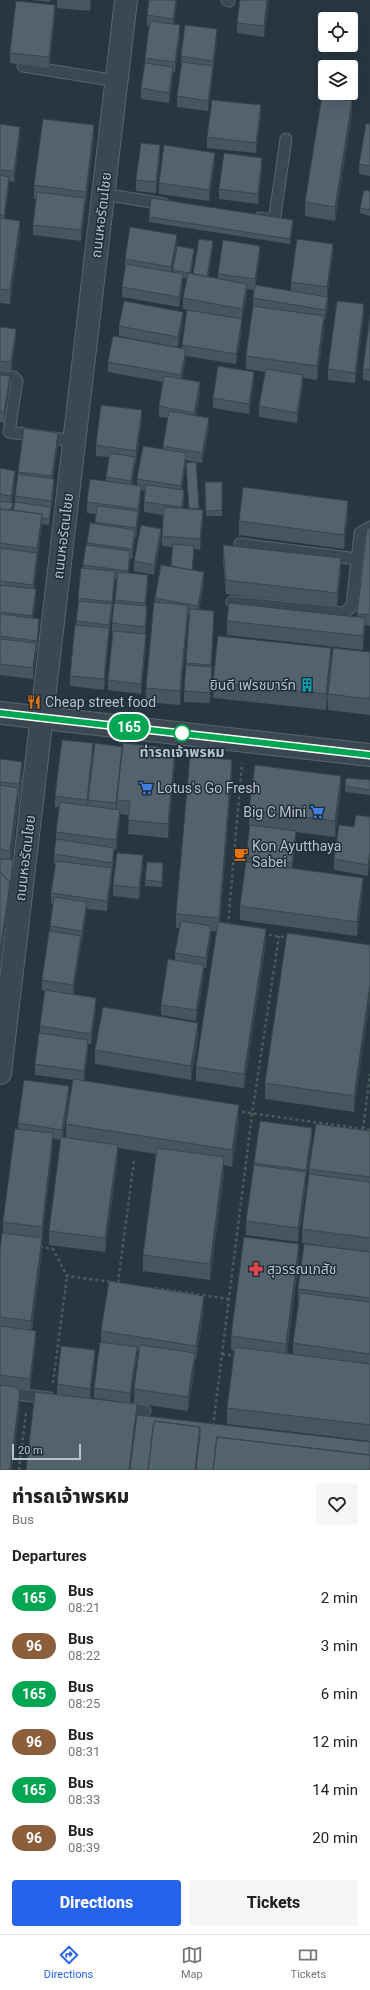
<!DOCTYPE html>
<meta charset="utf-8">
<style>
:root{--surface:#fff;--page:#f6f6f6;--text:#222;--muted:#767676;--line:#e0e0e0;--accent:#2563eb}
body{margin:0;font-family:Roboto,"Noto Sans Thai",sans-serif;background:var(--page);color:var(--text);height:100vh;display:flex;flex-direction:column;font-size:15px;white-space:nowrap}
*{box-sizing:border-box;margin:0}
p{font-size:13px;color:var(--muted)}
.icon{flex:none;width:22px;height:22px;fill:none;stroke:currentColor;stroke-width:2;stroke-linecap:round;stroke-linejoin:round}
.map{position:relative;height:1470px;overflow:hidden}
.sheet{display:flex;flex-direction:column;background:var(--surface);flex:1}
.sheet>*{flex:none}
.badge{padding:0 8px;border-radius:13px;font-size:14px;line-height:26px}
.tools{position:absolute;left:318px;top:12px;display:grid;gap:8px}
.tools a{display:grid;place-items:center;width:40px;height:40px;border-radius:4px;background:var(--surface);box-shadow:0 4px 16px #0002;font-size:20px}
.scale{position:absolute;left:12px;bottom:10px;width:69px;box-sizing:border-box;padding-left:4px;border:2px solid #b8c2cb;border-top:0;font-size:11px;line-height:14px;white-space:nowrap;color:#b8c2cb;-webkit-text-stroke:3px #1f2c36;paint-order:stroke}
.map>.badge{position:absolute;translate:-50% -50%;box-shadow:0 0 0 2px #fff}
h2{padding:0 12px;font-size:15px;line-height:36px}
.round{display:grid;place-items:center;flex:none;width:42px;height:42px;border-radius:4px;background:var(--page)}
.head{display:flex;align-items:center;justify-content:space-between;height:68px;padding:0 12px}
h1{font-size:19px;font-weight:800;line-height:30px}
.button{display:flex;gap:8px;margin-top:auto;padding:8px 12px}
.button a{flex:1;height:46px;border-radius:4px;background:var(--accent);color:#fff;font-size:16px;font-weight:800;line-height:46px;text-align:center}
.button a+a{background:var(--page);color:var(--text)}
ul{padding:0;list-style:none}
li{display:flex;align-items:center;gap:12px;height:48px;padding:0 12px}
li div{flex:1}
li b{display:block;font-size:15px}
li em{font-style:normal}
li .badge{min-width:44px;font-weight:700;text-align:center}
.dock{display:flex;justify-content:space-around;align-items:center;height:56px;border-top:1px solid var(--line);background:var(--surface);font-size:11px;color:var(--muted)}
.dock a{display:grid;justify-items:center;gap:2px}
.dock .current{color:var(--accent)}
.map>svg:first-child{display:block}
</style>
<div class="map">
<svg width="370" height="1470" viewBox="0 0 370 1470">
<rect width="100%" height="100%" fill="#273641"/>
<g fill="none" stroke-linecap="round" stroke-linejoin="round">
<defs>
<path id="lane" d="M227,0L229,1
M23,66L117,81
M103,194L164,204
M260,218L270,220L275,215L286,139
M0,376L14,377L17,381L9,432L74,441
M240,544L357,559
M232,602L344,613L352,606L360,533L370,527
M0,1392L49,1398
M122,1408L145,1411"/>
<path id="street" d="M0,713L370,755
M0,1073L126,0"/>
</defs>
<use href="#lane" stroke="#59656e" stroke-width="13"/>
<use href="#street" stroke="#59656e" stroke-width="24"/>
<path stroke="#475e5d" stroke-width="2.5" stroke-dasharray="3 3" stroke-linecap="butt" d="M228,925L242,763
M263,934L290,938
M236,1111L370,1130
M363,1129L370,1074
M40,1247L53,1249L67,1276L112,1282
M118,1283L134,1161
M155,1288L229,1299
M222,1354L237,1356
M53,1383L67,1276
M213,1426L252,1114L279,936
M19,1470L26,1413"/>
<use href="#lane" stroke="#3b4751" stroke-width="11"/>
<use href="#street" stroke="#3b4751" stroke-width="22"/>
</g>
<path fill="#47555f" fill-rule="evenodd" d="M31,0H50V2Z
M57,0H91L90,11L57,8Z
M177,0L174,24L180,35L175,72H173V78L169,103L141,99V88L145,65V58L149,26H147V15Z
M269,0L264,37L237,33V23Z
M55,16L49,68L10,63V53Z
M217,40L208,111L177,107V96L181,66V56Z
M352,115L335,221L305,216V202Z
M261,116L256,153L207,148V137Z
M0,124L20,137L14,182L9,181V187L5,219L20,235L10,304L0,303Z
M370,124V176L359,174V164Z
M94,139L85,206L81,241L33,235V225L37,199H34V185Z
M160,156L156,193L136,191V180Z
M215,163L209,201L159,194V183Z
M262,168L258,204L219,199V189Z
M370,191V216L360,213V208Z
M149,217L293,226L290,244L149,222Z
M177,245L172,272H173V270L194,255L191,274H193L213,247L208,277L218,279V274L260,257L255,285L291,291V282L333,255L327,297L328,307L325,320H324V330L317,380L303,378V385L297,423L259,417V406L265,372L246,369V356L253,306V298L254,290L247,289V294L242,319L183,309V298L187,278H183V284L179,307L122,297V287L125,269V259Z
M364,315L355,383L328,380V369Z
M370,315V381L363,380V369Z
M183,322L178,347L119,336V326Z
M0,327L16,340L11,373L0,371Z
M242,330L236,364L186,356L182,379L200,393L196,415L209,428L202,463L196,462L199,510L203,521L200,550L194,549L193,570L204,583L199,610L214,622L211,667L212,677L210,703L184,702V691L189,615L188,614L180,705L146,702V688L155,598L171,566L173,547L162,546V536L163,515L144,512V502L145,491L141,490V497L136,538H135L132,559H130L129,573L148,585L145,606L147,617L145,634L146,644L141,694L108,690V680L113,634H112V623L115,603L117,580L115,579L109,635L104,690L70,686V676L78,608V598L83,568L87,543L95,524L96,514L87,513V502L106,481V477L109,457L96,456V445L142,420L132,485L137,486V479L163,449V446L168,418L159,417V406L163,382L108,372V362L182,348V345ZM186,460L195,462L186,463L189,509H183L184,500L182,490Z
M0,375L10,387L4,422H0Z
M254,382L249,414L213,408V398Z
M58,443L53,479L54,490L49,525L42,524L34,589L36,600L33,618L39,629L37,651H36L33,679L0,675V468L15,481L12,503V510H13L15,502V496L18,479V472Z
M205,482H222V516H206Z
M348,515L344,549L239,535V521Z
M370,528V626L365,625L363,650L227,635V621L357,617Z
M161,539L154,575L134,571V561Z
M223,545L341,572L337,607L226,594L223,559Z
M370,652V715L328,710V697L326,710L213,698V682L331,662Z
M122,747L116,810H117V800L175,763L168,838L128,834L129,815L120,814V820L116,850H114V858L112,873V879L107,911L87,909L82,941H81V946L73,994L96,1009L91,1044H88V1050L84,1081L239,1122L232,1167L224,1165V1174L210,1280L143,1271V1255L156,1154L118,1148V1158L105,1252L49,1245V1231L61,1140L53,1139V1147L42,1238V1252L32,1330L36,1341L30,1389L17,1388L20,1408L0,1470V1250L3,1233V1222L18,1129V1123L69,1096L63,1137L66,1138V1124L73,1080L35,1075V1064L40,1033V1026L45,991L42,990V980L50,931V926L53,904H51V893L56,865L54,864V854L59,807H55V796L93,754L88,806V800Z
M0,759L22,778L11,860L13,871L0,966Z
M232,774L220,922L266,943L244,1088L196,1081V1067L217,931H211V937L206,968H204V975L196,1021L161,1015V1005L175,960V953L179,928H176V914Z
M370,780V795L345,792V786Z
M341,792L335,837L296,832V841L292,868L363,891L357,936L240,920V906L246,865V857L250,826H249V810Z
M370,817L368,876L334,870V859L354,827Z
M143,866L139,899L113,896V885Z
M163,869L162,887L145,886V880Z
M370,945L354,1112L265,1099V1083Z
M198,1037L191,1080L95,1064V1050Z
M370,1131V1252L302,1243V1229L309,1174V1169Z
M312,1139L306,1181V1186L298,1242L246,1235V1221L254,1163Z
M370,1252V1441L227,1424V1408L234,1351L231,1350V1336L299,1258L287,1354H293V1343L298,1303V1289Z
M204,1310L196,1360H195V1367L188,1411L134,1403V1389L139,1351H137V1358L130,1403L94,1398V1388L101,1343V1331Z
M95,1361L90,1399L26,1470L57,1394V1384Z"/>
<path fill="#39454d" d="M90,0H91L90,11Z
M176,0H177L173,29V19Z
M267,0H269L264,37V26Z
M55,5V16L49,68V57Z
M180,25V35L175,72V62Z
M217,29V40L208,111V101L213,68V61Z
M173,67V78L169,103V93Z
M352,101V115L335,221V207Z
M261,105V116L256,153V143Z
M94,125V139L86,206V192Z
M20,127V137L14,182V171Z
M160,145V156L156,193V182Z
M215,153V163L209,201V190Z
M262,158V168L258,204V194Z
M9,177V187L4,226V216Z
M85,198V209L81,241V230Z
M293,220V226L290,244V239Z
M20,221V235L10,304V290Z
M177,235V245L171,277V267Z
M213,241V247L207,283V277Z
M333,244V255L327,298V287Z
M260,246V257L255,290V279Z
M194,249V255L190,279V273Z
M183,274V284L179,307V297Z
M247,284V294L242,319V309Z
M328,297V307L325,320V310Z
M364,304V315L355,383V373Z
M183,312V322L178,347V337Z
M324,316V330L317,380V366Z
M242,319V330L236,364V354Z
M16,329V340L11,373V362Z
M186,349V359L181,385V375Z
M254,372V382L249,414V404Z
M303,375V385L297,423V413Z
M10,376V387L4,422V412Z
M200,382V393L194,423V413Z
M142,410V420L136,461V451Z
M209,418V428L202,463V453Z
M58,433V443L52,487V476Z
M186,453V463L181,497V486Z
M135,457V467L131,492V481Z
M15,471V481L11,506V496Z
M54,479V490L51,511V501Z
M141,486V497L136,538V528L138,516V509Z
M184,490V500L182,517V507Z
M348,501V515L344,549V535Z
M51,507V512L49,525V519Z
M203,510V521L200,550V539Z
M42,514V525L33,596V585Z
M161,529V539L154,575V565Z
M135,530V540L132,559V549Z
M130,551V562L128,581V571Z
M341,558V572L337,607V593Z
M115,571V582L112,612V602Z
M204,572V583L198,616V606Z
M148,575V585L145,614V603Z
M36,589V600L32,627V616Z
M112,604V615L109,636V625Z
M188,605V619L180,705V691Z
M147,606V617L145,638V627Z
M214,611V622L211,675V665Z
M365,618V632L363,650V636Z
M39,619V629L37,651V641Z
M109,628V638L104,690V679Z
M146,634V644L141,694V684Z
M36,643V654L33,679V668Z
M331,648V664L326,710V694Z
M212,667V677L210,703V693Z
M93,743V754L87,810V800Z
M122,747V757L116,813V803Z
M175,749V763L168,838V824Z
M232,760V774L219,931V918Z
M22,762V778L19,800V784Z
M341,776V792L335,837V821Z
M18,788V802L10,865V851Z
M120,810V820L116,850V840Z
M296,831V841L292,873V863Z
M114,848V858L112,873V863Z
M370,853V863L368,876V865Z
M143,855V866L139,899V888Z
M13,860V871L10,897V886Z
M112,868V879L107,911V901Z
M363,878V891L357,936V922Z
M10,883V897L0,966V952Z
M87,902V912L82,941V931Z
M211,926V937L206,968V958Z
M266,929V943L244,1088V1074Z
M81,936V946L73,995V985Z
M204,965V975L196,1021V1010Z
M370,985V1002L354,1112V1096Z
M96,998V1009L91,1044V1034Z
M198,1023V1037L191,1080V1066Z
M88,1040V1050L84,1082V1071Z
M69,1086V1096L62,1140V1130Z
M239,1105V1122L232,1167V1150Z
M312,1128V1139L306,1181V1170Z
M53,1133V1147L42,1241V1227Z
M118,1145V1158L105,1252V1238Z
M224,1157V1174L210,1280V1264Z
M306,1172V1186L298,1242V1228Z
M42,1238V1252L31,1335V1321Z
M299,1244V1258L286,1357V1344Z
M204,1296V1310L196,1360V1346Z
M36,1331V1341L30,1389V1379Z
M137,1347V1358L130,1403V1393Z
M95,1350V1361L90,1399V1389Z
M195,1353V1367L188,1411V1397Z
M20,1392V1408L12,1470H10Z
M137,1404V1420L131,1470H129Z
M200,1427V1440L197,1470H195Z"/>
<path fill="#52636e" stroke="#39454d" d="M149,0H176L173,19L147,15Z
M240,0H267L264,26L237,23Z
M16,1L55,5L49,57L10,53Z
M150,21L180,25L175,62L145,58Z
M185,25L217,29L213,61L181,56Z
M182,62L213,66L208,101L177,96Z
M145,63L173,67L169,93L141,88Z
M322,96L352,101L335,207L305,202Z
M212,100L261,105L256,143L207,137Z
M43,119L94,125L86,192L34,185Z
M0,124L20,127L14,171L0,170Z
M366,124H370V166L359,164Z
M141,143L160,145L156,182L136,180Z
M164,145L215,153L209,190L159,183Z
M224,153L262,158L258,194L219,189Z
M0,175L9,177L4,216L0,215Z
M364,190L370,191V210L360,208Z
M37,192L85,198L81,230L33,225Z
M151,198L293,220L290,239L149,217Z
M0,218L20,221L10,290L0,289Z
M130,227L177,235L171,267L125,259Z
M199,239L213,241L207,277L193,274Z
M297,239L333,244L327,287L291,282Z
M223,240L260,246L255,279L218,274Z
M177,246L194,249L190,273L173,270Z
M126,264L183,274L179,297L122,287Z
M188,273L247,284L242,309L183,298Z
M255,285L328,297L325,310L253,298Z
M124,301L183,312L178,337L119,326Z
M337,301L364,304L355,373L328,369Z
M253,306L324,316L317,366L246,356Z
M187,310L242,319L236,354L182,345Z
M370,315V370L363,369Z
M0,327L16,329L11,362L0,361Z
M113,336L186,349L181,375L108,362Z
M218,366L254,372L249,404L213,398Z
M266,369L303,375L297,413L259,406Z
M0,375L10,376L4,412L0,411Z
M164,376L200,382L194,413L159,406Z
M101,405L142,410L136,451L96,445Z
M169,411L209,418L202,453L163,446Z
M24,428L58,433L52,476L18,472Z
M143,446L186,453L181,486L137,479Z
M110,453L135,457L131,481L106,477Z
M196,462L199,508L189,509L186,463Z
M0,468L15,471L11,496L0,494Z
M18,474L54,479L51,501L15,496Z
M90,479L141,486L138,509L87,502Z
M205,482H222V510L206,511Z
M146,485L184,490L182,507L144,502Z
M243,487L348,501L344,535L239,521Z
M0,501L13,503L11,510L0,509Z
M15,502L51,507L49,519L42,518V514L13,510Z
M97,506L138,511L136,528L95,522Z
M164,507L203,510L200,539L162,536Z
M0,509L42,514L37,548L0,543Z
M90,523L135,530L132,549L87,543Z
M141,525L161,529L154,565L134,561Z
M367,528H370V615L357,614Z
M173,544L194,546L192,570L171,566Z
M86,545L130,551L128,571L83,565Z
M223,545L341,558L337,593L226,580Z
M0,548L37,553L33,585L0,581Z
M161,565L204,572L198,606L155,598Z
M81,568L115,571L112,602L78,598Z
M118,572L148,575L145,603L115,600Z
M0,585L36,589L32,616L0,612Z
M79,601L112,604L109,625L76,621Z
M154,602L188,605L180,691L146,688Z
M114,603L147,606L145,627L112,623Z
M229,603L365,618L363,636L227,621Z
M190,609L214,611L211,665L186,663Z
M1,614L39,619L37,641L0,636V619Z
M75,625L109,628L104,679L70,676Z
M113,631L146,634L141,684L108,680Z
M218,636L331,648L326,694L213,682Z
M0,639L36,643L33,668L0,664Z
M333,648L370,652V699L328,694Z
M186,665L212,667L210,693L184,691Z
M62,740L93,743L87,800L55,796Z
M95,743L122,747L116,803L88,800Z
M123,743L175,749L168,824L128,820L130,801L117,800Z
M190,756L232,760L219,918L176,914Z
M0,759L22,762L19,784L0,782Z
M255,765L341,776L335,821L249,810Z
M346,778L370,780V790L345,786Z
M0,785L18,788L10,851L0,849Z
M60,802L120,810L116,840L56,832Z
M356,815L370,817V853L368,865L334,859L339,825L354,827Z
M250,825L296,831L292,863L246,857Z
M56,839L114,848L112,863L54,854Z
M117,853L143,855L139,888L113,885Z
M0,859L13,860L10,886V883L0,872Z
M56,861L112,868L107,901L51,893Z
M147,862L163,863L162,882L145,880Z
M246,862L363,878L357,922L240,906Z
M0,872L10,883L0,952Z
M54,897L87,902L82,931L50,926Z
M181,921L211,926L206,958L175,953Z
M218,922L266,929L244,1074L196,1067Z
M49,931L81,936L73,985L42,980Z
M287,933L370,945V985L354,1096L265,1083Z
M168,959L204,965L196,1010L161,1005Z
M45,990L96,998L91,1034L40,1026Z
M103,1007L198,1023L191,1066L95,1050Z
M39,1033L88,1040L84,1071L35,1064Z
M73,1079L239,1105L232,1150L66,1124Z
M24,1080L69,1086L62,1130L18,1123Z
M260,1121L312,1128L306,1170L254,1163Z
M316,1124L370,1131V1177L309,1169Z
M15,1129L53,1133L42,1227L3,1222Z
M61,1137L118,1145L105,1238L49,1231Z
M157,1148L224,1157L210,1264L143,1255Z
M254,1165L306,1172L298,1228L246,1221Z
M309,1174L370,1182V1238L302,1229Z
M2,1233L42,1238L31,1321L0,1317V1250Z
M244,1237L299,1244L286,1344L231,1336Z
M304,1244L370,1252V1298L298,1289Z
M109,1281L204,1296L196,1346L101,1331Z
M300,1293L370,1302V1354L293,1343Z
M0,1326L36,1331L30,1379L0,1375Z
M100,1342L137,1347L130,1393L94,1388Z
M140,1345L195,1353L188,1397L134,1389Z
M61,1346L95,1350L90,1389L57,1384Z
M235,1347L370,1364V1425L227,1408Z
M0,1385L16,1387L20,1392L10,1470H0Z
M35,1392L137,1404L129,1470H26Z
M137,1415L370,1442V1455L217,1437L213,1470H196L200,1435V1427L154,1421L148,1470H130Z
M154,1421L200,1427L195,1470H148Z
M217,1437L370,1455V1470H213Z"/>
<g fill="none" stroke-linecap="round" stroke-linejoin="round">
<defs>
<path id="line" d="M0,713L370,755"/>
</defs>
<use href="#line" stroke="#fff" stroke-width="9"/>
<use href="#line" stroke="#00a651" stroke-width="6"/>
</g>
<defs>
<symbol id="building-bare" viewBox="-9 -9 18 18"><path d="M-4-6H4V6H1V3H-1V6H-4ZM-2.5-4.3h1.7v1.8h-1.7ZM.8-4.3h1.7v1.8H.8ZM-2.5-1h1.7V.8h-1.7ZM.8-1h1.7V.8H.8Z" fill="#0f9aa8" stroke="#1f2c36" stroke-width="2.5" paint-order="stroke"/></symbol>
<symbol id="restaurant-bare" viewBox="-9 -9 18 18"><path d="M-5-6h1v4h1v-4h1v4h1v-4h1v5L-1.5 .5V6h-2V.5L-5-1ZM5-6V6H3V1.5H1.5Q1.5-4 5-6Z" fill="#e8710a" stroke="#1f2c36" stroke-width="2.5" paint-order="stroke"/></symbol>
<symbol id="supermarket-bare" viewBox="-9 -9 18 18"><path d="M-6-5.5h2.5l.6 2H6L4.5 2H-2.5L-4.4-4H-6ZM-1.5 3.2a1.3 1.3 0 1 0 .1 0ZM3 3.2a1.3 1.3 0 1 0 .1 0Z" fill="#3f7fe0" stroke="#1f2c36" stroke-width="2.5" paint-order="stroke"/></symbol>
<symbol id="cafe-bare" viewBox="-9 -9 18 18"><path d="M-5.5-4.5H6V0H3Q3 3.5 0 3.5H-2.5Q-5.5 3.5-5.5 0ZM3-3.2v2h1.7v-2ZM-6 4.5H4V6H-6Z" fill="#e8710a" stroke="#1f2c36" stroke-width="2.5" paint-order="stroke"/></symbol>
<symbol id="pharmacy-bare" viewBox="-9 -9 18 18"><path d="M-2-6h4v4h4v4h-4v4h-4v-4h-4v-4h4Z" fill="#e0444e" stroke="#1f2c36" stroke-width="2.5" paint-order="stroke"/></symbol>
</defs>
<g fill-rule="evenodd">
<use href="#building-bare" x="297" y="675" width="20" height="20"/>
<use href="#restaurant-bare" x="24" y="692" width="20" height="20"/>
<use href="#supermarket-bare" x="136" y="778" width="20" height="20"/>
<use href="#supermarket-bare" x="307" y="802" width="20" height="20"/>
<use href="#cafe-bare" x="231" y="844" width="20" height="20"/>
<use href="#pharmacy-bare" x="246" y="1259" width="20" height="20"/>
</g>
<circle fill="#fff" stroke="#00a651" stroke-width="2" cx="182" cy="733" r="8"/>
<g text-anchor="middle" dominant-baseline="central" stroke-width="3" stroke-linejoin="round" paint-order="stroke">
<g font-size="14" fill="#b8c2cb" stroke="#1f2c36">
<text transform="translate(101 215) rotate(-83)">ถนนหอรัตนไชย</text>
<text transform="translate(63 536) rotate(-83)">ถนนหอรัตนไชย</text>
<text transform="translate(25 858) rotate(-83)">ถนนหอรัตนไชย</text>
</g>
<g font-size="14" fill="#b8c2cb" stroke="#1f2c36" text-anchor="start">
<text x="296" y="685" text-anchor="end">ยินดี เฟรชมาร์ท</text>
<text x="45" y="702">Cheap street food</text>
<text x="157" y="788">Lotus's Go Fresh</text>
<text x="306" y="812" text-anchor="end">Big C Mini</text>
<text x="252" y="846">Kon Ayutthaya<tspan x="252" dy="16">Sabei</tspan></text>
<text x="267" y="1269">สุวรรณเภสัช</text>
</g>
<g font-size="14" font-weight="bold" fill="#b8c2cb" stroke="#1f2c36">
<text x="182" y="752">ท่ารถเจ้าพรหม</text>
</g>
</g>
</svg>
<div class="tools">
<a><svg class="icon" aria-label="locate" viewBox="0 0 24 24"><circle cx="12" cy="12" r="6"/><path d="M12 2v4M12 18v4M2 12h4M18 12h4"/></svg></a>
<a><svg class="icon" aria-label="layers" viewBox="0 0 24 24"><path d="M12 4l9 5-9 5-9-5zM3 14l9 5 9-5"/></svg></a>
</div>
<div class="scale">20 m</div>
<b class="badge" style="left:129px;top:727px;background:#00a651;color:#fff">165</b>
</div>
<section class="sheet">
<div class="head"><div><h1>ท่ารถเจ้าพรหม</h1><p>Bus</p></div><a class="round"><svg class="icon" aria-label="heart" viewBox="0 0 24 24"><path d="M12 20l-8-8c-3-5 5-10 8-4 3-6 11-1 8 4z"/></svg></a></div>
<h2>Departures</h2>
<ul>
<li><span class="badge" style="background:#00a651;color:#fff">165</span><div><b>Bus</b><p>08:21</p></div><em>2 min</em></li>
<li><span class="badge" style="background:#8b5e3c;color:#fff">96</span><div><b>Bus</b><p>08:22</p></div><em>3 min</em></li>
<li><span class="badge" style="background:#00a651;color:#fff">165</span><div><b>Bus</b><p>08:25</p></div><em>6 min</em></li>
<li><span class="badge" style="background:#8b5e3c;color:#fff">96</span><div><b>Bus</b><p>08:31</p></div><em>12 min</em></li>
<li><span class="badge" style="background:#00a651;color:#fff">165</span><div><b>Bus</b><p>08:33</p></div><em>14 min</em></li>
<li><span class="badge" style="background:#8b5e3c;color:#fff">96</span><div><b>Bus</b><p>08:39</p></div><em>20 min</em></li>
</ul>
<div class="button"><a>Directions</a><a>Tickets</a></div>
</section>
<nav class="dock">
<a class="current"><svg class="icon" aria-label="directions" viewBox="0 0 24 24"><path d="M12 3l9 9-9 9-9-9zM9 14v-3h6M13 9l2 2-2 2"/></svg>Directions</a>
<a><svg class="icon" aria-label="map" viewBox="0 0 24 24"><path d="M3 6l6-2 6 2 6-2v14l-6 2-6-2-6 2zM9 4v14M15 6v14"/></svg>Map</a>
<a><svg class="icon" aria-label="tickets" viewBox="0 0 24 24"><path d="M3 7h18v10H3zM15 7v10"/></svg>Tickets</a>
</nav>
